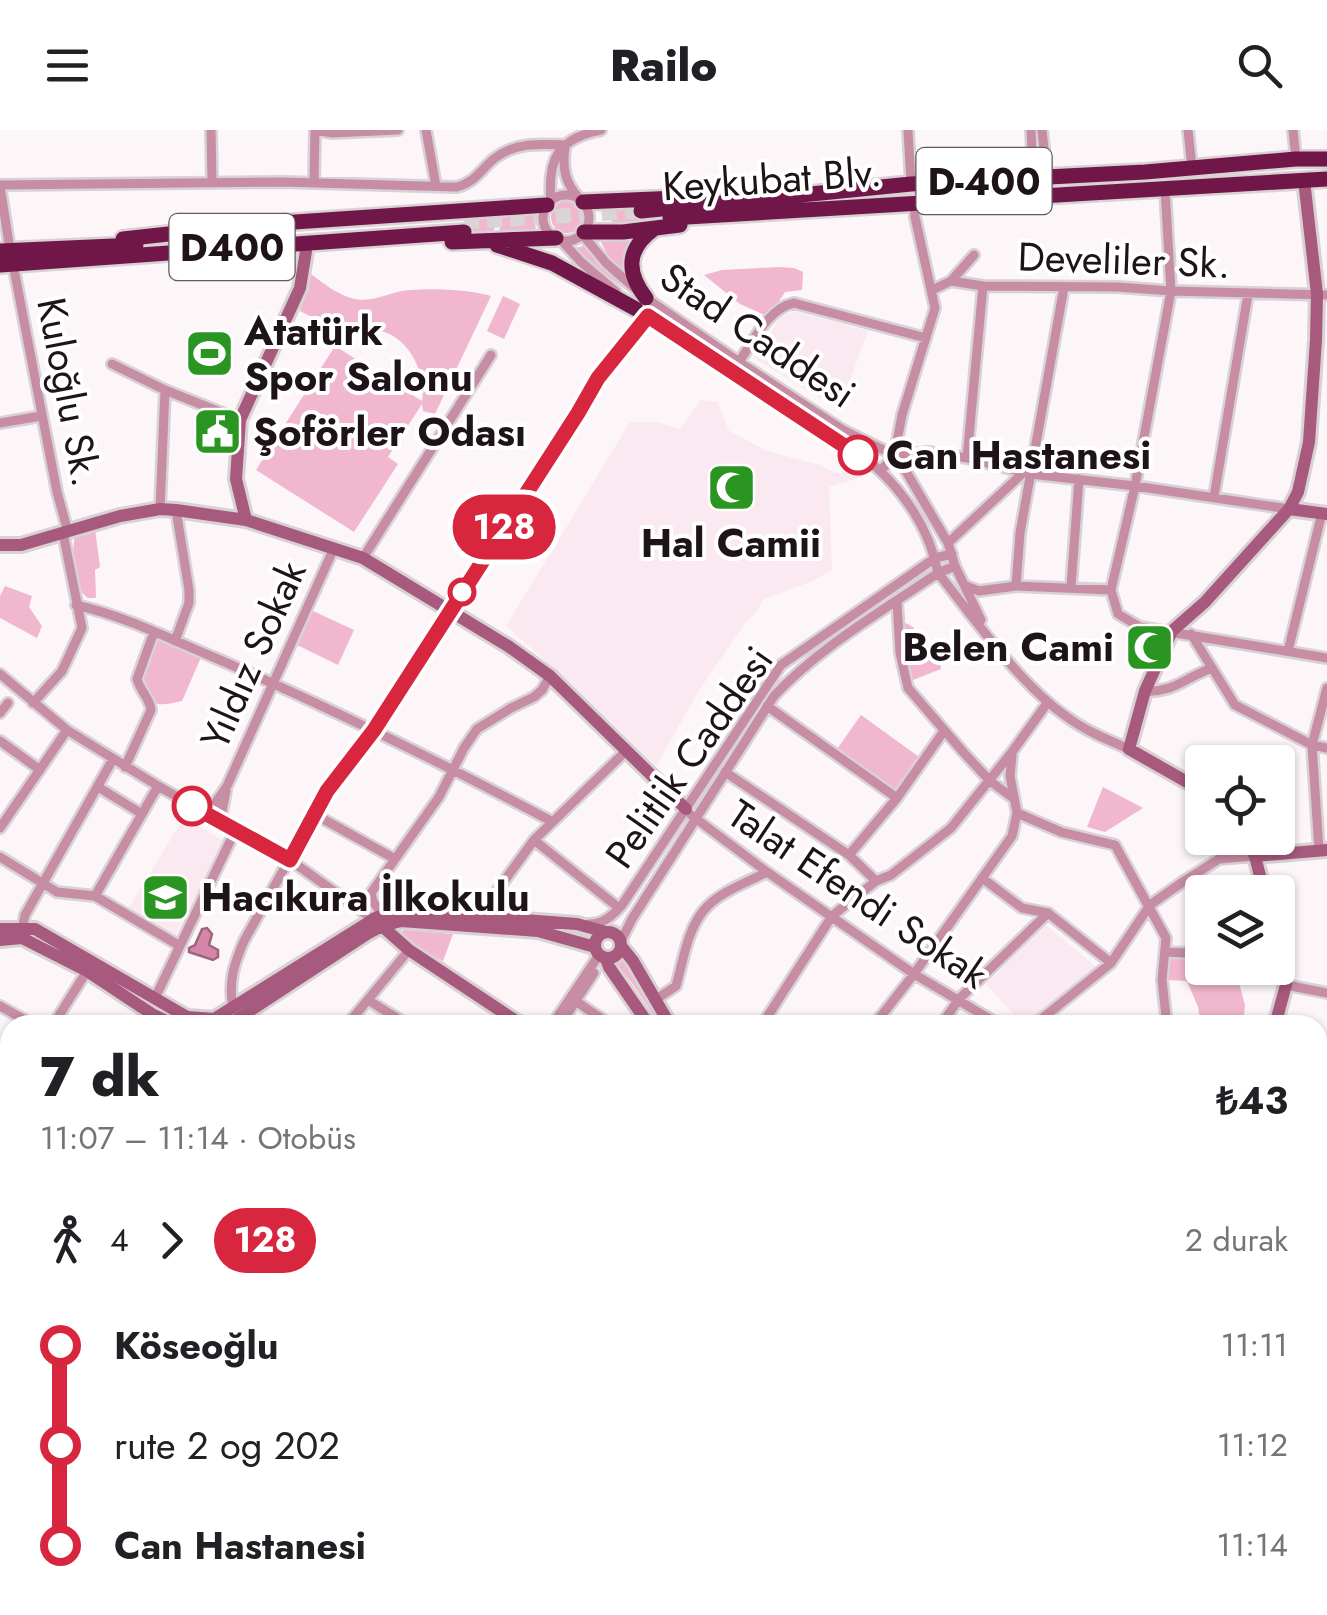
<!DOCTYPE html>
<html lang="tr">
<meta charset="utf-8">
<style>
:root{--surface:#fff;--page:#f2f2f2;--text:#202124;--muted:#757577}
body{margin:0;font-family:Jost,sans-serif;background:var(--page);color:var(--text);height:100vh;display:flex;flex-direction:column;font-size:38px;white-space:nowrap}
*{box-sizing:border-box;margin:0}
p{font-size:32px;color:var(--muted)}
.icon{flex:none;width:55px;height:55px;fill:none;stroke:currentColor;stroke-width:2;stroke-linecap:round;stroke-linejoin:round}
.map{position:relative;flex:1;overflow:hidden}
.panel{position:absolute;left:0px;top:885px;width:1328px;height:600px;display:flex;flex-direction:column;background:var(--surface);border-radius:30px 30px 0 0;box-shadow:0 2px 8px #0004}
.panel>*{flex:none}
.badge{padding:0 20px;border-radius:32px;font-size:35px;line-height:65px}
.tools{position:absolute;left:1185px;top:615px;display:grid;gap:20px}
.tools a{display:grid;place-items:center;width:110px;height:110px;border-radius:10px;background:var(--surface);box-shadow:0 2px 8px #0004;font-size:50px}
.map>.badge{position:absolute;translate:-50% -50%;box-shadow:0 0 0 5px #fff}
.legs{display:flex;align-items:center;gap:15px;height:110px;padding:0 40px;font-size:32px}
.legs p{margin-inline-start:auto}
.summary{display:flex;align-items:center;justify-content:space-between;height:170px;padding:0 40px}
h1{font-size:55px;font-weight:800;line-height:75px}
ul{padding:0 40px;list-style:none}
li{display:flex;align-items:center;gap:35px;height:100px;font-size:38px}
li i{display:grid;place-items:center;width:15px;height:100%;margin:0 12px;background:currentColor}
li i::after{content:'';width:25px;height:25px;margin:-12px;border:8px solid;border-radius:50%;background:var(--surface)}
li p{margin-inline-start:auto}
li:first-child i{background:linear-gradient(#0000 50%,currentColor 0)}
li:last-child i{background:linear-gradient(currentColor 50%,#0000 0)}
header{display:flex;justify-content:space-between;align-items:center;height:130px;padding:0 40px;background:var(--surface);font-size:45px;font-weight:800}
.map>svg:first-child{display:block}
</style>
<header><svg class="icon" aria-label="menu" viewBox="0 0 24 24"><path d="M4 6h16M4 12h16M4 18h16"/></svg>Railo<svg class="icon" aria-label="search" viewBox="0 0 24 24"><circle cx="10" cy="10" r="6"/><path d="M15 15l6 6"/></svg></header>
<div class="map">
<svg width="1327" height="1485" viewBox="0 0 1327 1485">
<rect width="100%" height="100%" fill="#fcf6f8"/>
<path fill="#fae9f0" d="M794,181L868,201L839,280L754,228L780,188Z
M701,270L718,272L729,301L767,321L820,335L837,344L859,339L862,347L829,357L832,440L813,451L762,470L757,482L745,493L698,562L656,636L573,555L506,496L630,292H657L680,299Z
M184,687L225,712L174,808L128,779Z
M1046,795L1096,837L1023,895L986,854Z"/>
<path fill="#f1b7cf" d="M551 87a16 16 0 1 1 32 0a16 16 0 1 1-32 0Z
M638,74L639,96H615L609,87L613,78Z
M534,80L536,104L498,105L501,94L497,83Z
M467,84H488L494,90L495,97L491,104L467,107Z
M637,106L625,128L626,146L607,124L601,112Z
M588,115L612,146L710,218L779,266L857,313L874,318L871,325C799,281 728,235 660,185C631,163 601,143 575,118Z
M780,137L794,138L803,142L802,160L785,162L769,187L740,174L704,145L722,140Z
M311,144C323,153 337,164 351,168C367,173 383,166 397,162C418,157 470,159 491,166L435,284L423,281L422,274L388,327L398,334L354,402L256,340L335,216L422,271C426,246 412,213 387,203C378,199 364,199 354,199L353,202L337,200L300,181Z
M503,166L520,174L504,209L487,201Z
M95,399L100,437L95,440L96,468H88C71,456 72,423 75,404Z
M5,456L32,466L29,477L42,496L37,508L0,488V466Z
M313,481L354,500L338,535L297,515Z
M900,491C920,496 929,518 940,534L941,539L908,552Z
M155,505L202,525L182,571C152,578 153,575 139,549Z
M861,585L922,629L897,665L835,622Z
M1103,657L1143,678L1105,702L1087,697Z
M406,800L453,804L443,831L410,814L402,805V801Z
M1202,816V838H1235L1245,875L1243,895H1201L1198,877L1187,851L1164,850L1167,825Z
M619,825L666,895H660L632,853L613,830Z
M177,1475H285L296,1485H186Z"/>
<path fill="#d686a9" stroke="#9f647e" stroke-width="2.5" d="M207,798L212,804L209,815L218,820V827L213,830L189,822V818L195,815L202,799Z
M0,1441L10,1452V1475H34L44,1485H0Z"/>
<g fill="none" stroke-linecap="round" stroke-linejoin="round">
<path stroke="#dbd4d6" stroke-width="15" stroke-dasharray="15 8" stroke-linecap="butt" d="M464,92L641,81"/>
<defs>
<path id="street" d="M211,0L212,52
M315,0L332,3L398,0
M426,0L436,56
M908,0L911,54
M1031,0L1033,48
M1042,0L1047,47
M1188,0L1192,38
M1293,0L1296,29
M565,18C562,38 565,53 579,68
M314,53L315,0
M0,55L282,52L457,57C477,51 480,40 495,28C516,12 540,14 565,15
M0,56L10,120
M1165,59L1171,161L1135,356L1111,460L1118,484L1140,497L1327,528
M543 88a23 23 0 1 1 46 0a23 23 0 1 1-46 0Z
M551,71C547,28 559,8 601,0
M582,104L606,133L646,168L739,232L843,300L892,324L904,338L948,413L955,436L981,490
M560,109L581,132L616,162
M13,134L57,362L68,402
M951,151L974,125
M932,160L951,151L983,156L1118,157L1171,161L1327,165
M644,184L877,338C907,366 930,402 938,443C975,489 1019,554 1067,587C1086,601 1108,610 1129,619
M739,232C753,212 768,178 794,173L926,208
M112,234L165,260L240,290
M0,293L41,286
M894,327L902,285L935,178L915,87L914,73
M967,328L983,156
M880,341L894,327L928,322L967,328L1031,344L1135,356L1289,379
M1214,367L1248,164
M160,379L165,260
M948,413L1024,342
M363,428L491,225
M966,456L979,461L1016,456L1111,460
M1016,456L1020,403L1064,157
M1071,457L1079,349
M897,471L900,523L908,558L964,623L990,651L1013,668
M76,475C124,486 168,508 213,527C329,577 442,633 553,692
M1191,504L1235,575L1312,615L1327,618
M175,511L189,473V460L176,380
M1288,521L1322,383
M0,544L67,600L158,656L290,730L377,792
M1145,561C1174,563 1186,547 1212,538
M33,573L62,541L82,498L63,403
M767,576L897,668
M0,583L8,573
M0,611L40,640
M125,637L151,580C150,568 140,561 137,549L154,502
M725,642L849,725L876,751
M98,657L142,684
M1017,683L1061,702L1115,715L1166,808L1162,850L1167,895
M314,684L395,729
M207,685L227,656L334,418
M691,685L767,742L914,844L1000,895
M220,692L226,661
M0,698L67,600
M534,710L619,778
M1319,720L1312,615L1327,558
M849,725L897,668L944,601
M0,727L57,762L95,766L180,816
M1219,729L1255,726
M982,748L1022,778L1048,783L1111,833
M95,766L158,656
M394,780L378,778L373,772L371,763L439,667L464,618L477,599L511,578L534,567L542,560L550,546
M478,787L534,710L626,621
M589,794C604,794 613,785 622,775L781,535L935,428L952,424
M22,800L25,785L113,629
M621,811L632,789L774,566C821,516 881,482 938,443L955,436
M1165,822L1185,823L1202,813
M1286,855L1327,863
M155,868L235,701
M368,870L408,895
M655,870L676,856C683,832 687,800 704,780C719,762 746,753 767,742
M577,872L611,895
M0,876L34,895L55,894
M233,878C228,852 234,834 244,811L327,661L374,600L450,480
M53,895L87,841
M347,895L409,820
M552,895L599,825
M560,895L594,843
M762,895L832,786L876,751L891,745L951,698L1012,622L1048,572
M874,895L914,844L1012,706L1017,683L1010,646L1012,625
M941,895L959,869L1048,783
M1034,895L1111,833L1150,775L1184,751L1219,729L1237,708
M1318,951L1327,950
M9,961L10,962
M1318,1041L1327,1045
M0,1053L10,1037
M0,1187L10,1200
M1318,1190L1327,1189
M290,1475L302,1485
M544,1475L558,1482
M1168,1475L1210,1485
M426,1485L432,1475
M1071,1485L1077,1475
M1230,1485L1287,1477"/>
<path id="secondary" d="M1289,379L1327,384
M246,390L236,349L240,290L300,158L306,121
M0,415H21L120,386L160,379L176,380L246,390L363,428L508,516L550,546L686,679
M450,480L579,283L598,248L647,185
M1202,664L1194,656L1129,619L1145,561L1172,501L1205,472L1289,379L1298,362L1309,312L1316,210L1317,164L1304,50
M1244,708L1255,726L1264,762
M1255,726L1327,720
M382,796L409,820L522,895
M0,799H35L187,887L214,889L377,787L402,781L577,794L606,802
M595 815a13 13 0 1 1 26 0a13 13 0 1 1-26 0Z
M0,810L22,808L87,841L152,884L174,895
M621,816L633,831L670,895
M606,829L609,837L649,895
M228,895L367,804L382,796L401,791L538,801L595,817
M1275,895L1286,855L1278,817
M0,1148L10,1153
M0,1166L10,1171
M1318,1274H1327
M1318,1290H1327
M811,1475L840,1485
M876,1475L903,1485
M1286,1475L1287,1485
M557,1485L562,1475
M722,1485L728,1475"/>
<path id="highway" d="M583,72L678,68
M641,81L911,54L1145,42L1296,29H1327
M670,88L1327,49
M584,102H623L680,95
M123,109L250,95L547,75
M452,112L556,108
M497,115L552,133L636,179
M0,121L136,115
M0,135L464,102
M646,168C626,142 626,119 654,99"/>
</defs>
<use href="#street" stroke="#d8d2d4" stroke-width="14"/>
<use href="#secondary" stroke="#d8d2d4" stroke-width="18"/>
<use href="#highway" stroke="#d8d2d4" stroke-width="20"/>
<use href="#street" stroke="#c68da5" stroke-width="9"/>
<use href="#secondary" stroke="#a8597e" stroke-width="12"/>
<use href="#highway" stroke="#711648" stroke-width="15"/>
</g>
<g fill="none" stroke-linecap="round" stroke-linejoin="round">
<defs>
<path id="line-1" d="M192,676L290,730L327,661L374,600L578,283L598,248L648,186L858,325"/>
</defs>
<use href="#line-1" stroke="#fff" stroke-width="22"/>
<use href="#line-1" stroke="#d7263d" stroke-width="15"/>
</g>
<defs>
<symbol id="stadium-square" viewBox="-11 -11 22 22"><rect x="-9" y="-9" width="18" height="18" rx="4" fill="#2a9621" stroke="#fff"/><path d="M0-5a6.5 5 0 1 0 0 10a6.5 5 0 1 0 0-10ZM-3.5-1.8h7v3.6h-7Z" fill="#fff"/></symbol>
<symbol id="civic-square" viewBox="-11 -11 22 22"><rect x="-9" y="-9" width="18" height="18" rx="4" fill="#2a9621" stroke="#fff"/><path d="M-.6-6.5H3V-4.5H.6V-3L4-1V1h2V6H-6V1h2V-1L-.6-3ZM-1.2 2.5V6h2.4V2.5Z" fill="#fff"/></symbol>
<symbol id="mosque-square" viewBox="-11 -11 22 22"><rect x="-9" y="-9" width="18" height="18" rx="4" fill="#2a9621" stroke="#fff"/><path d="M3.5-4.9A6 6 0 1 0 3.5 4.9A5 5 0 1 1 3.5-4.9Z" fill="#fff"/></symbol>
<symbol id="school-square" viewBox="-11 -11 22 22"><rect x="-9" y="-9" width="18" height="18" rx="4" fill="#2a9621" stroke="#fff"/><path d="M0-5L7-2L0 1L-7-2ZM-4 1L0 2.5L4 1V4Q0 6-4 4Z" fill="#fff"/></symbol>
</defs>
<g fill-rule="evenodd">
<use href="#stadium-square" x="182" y="196" width="55" height="55"/>
<use href="#civic-square" x="190" y="274" width="55" height="55"/>
<use href="#mosque-square" x="704" y="330" width="55" height="55"/>
<use href="#mosque-square" x="1122" y="490" width="55" height="55"/>
<use href="#school-square" x="138" y="740" width="55" height="55"/>
</g>
<g fill="#fff" stroke="#d7263d" stroke-width="5">
<circle cx="858" cy="325" r="18"/>
<circle cx="462" cy="462" r="12"/>
<circle cx="192" cy="676" r="18"/>
</g>
<g text-anchor="middle" dominant-baseline="central" stroke-width="8" stroke-linejoin="round" paint-order="stroke">
<g fill="#fff" stroke="#625a5d" stroke-width="2.5">
<rect x="916.5" y="18" width="135" height="66" rx="8"/>
<rect x="169.5" y="84" width="125" height="66" rx="8"/>
</g>
<g font-size="38" font-weight="bold" fill="#1e1318">
<text x="984" y="51">D-400</text>
<text x="232" y="117">D400</text>
</g>
<g font-size="40" fill="#1e1318" stroke="#fff">
<text transform="translate(772 49) rotate(-4)">Keykubat Blv.</text>
<text transform="translate(1124 130) rotate(2)">Develiler Sk.</text>
<text transform="translate(758 205) rotate(34)">Stad Caddesi</text>
<text transform="translate(69 262) rotate(79)">Kuloğlu Sk.</text>
<text transform="translate(253 525) rotate(-66)">Yıldız Sokak</text>
<text transform="translate(689 627) rotate(-55)">Pelitlik Caddesi</text>
<text transform="translate(858 764) rotate(34)">Talat Efendi Sokak</text>
</g>
<g font-size="40" font-weight="bold" fill="#1e1318" stroke="#fff" text-anchor="start">
<text x="244" y="201">Atatürk<tspan x="244" dy="46">Spor Salonu</tspan></text>
<text x="253" y="302">Şoförler Odası</text>
<text x="731" y="413" text-anchor="middle">Hal Camii</text>
<text x="1114" y="517" text-anchor="end">Belen Cami</text>
<text x="201" y="767">Hacıkura İlkokulu</text>
</g>
<g font-size="40" font-weight="bold" fill="#1e1318" stroke="#fff" text-anchor="start">
<text x="886" y="325">Can Hastanesi</text>
</g>
</g>
</svg>
<div class="tools">
<a><svg class="icon" aria-label="locate" viewBox="0 0 24 24"><circle cx="12" cy="12" r="6"/><path d="M12 2v4M12 18v4M2 12h4M18 12h4"/></svg></a>
<a><svg class="icon" aria-label="layers" viewBox="0 0 24 24"><path d="M12 4l9 5-9 5-9-5zM3 14l9 5 9-5"/></svg></a>
</div>
<b class="badge" style="left:504px;top:397px;background:#d7263d;color:#fff">128</b>
<section class="panel">
<div class="summary"><div><h1>7 dk</h1><p>11:07 – 11:14 · Otobüs</p></div><b>₺43</b></div>
<div class="legs"><svg class="icon" aria-label="walk" viewBox="0 0 24 24"><circle cx="13" cy="4" r="2"/><path d="M13 8l-2 6 4 7M11 14l-3 7M7 12l3-4h3l4 4"/></svg>4<svg class="icon" aria-label="forward" viewBox="0 0 24 24"><path d="M9 5l7 7-7 7"/></svg><b class="badge" style="background:#d7263d;color:#fff">128</b><p>2 durak</p></div>
<ul>
<li><i style="color:#d7263d"></i><b>Köseoğlu</b><p>11:11</p></li>
<li><i style="color:#d7263d"></i><span>rute 2 og 202</span><p>11:12</p></li>
<li><i style="color:#d7263d"></i><b>Can Hastanesi</b><p>11:14</p></li>
</ul>
</section>
</div>
